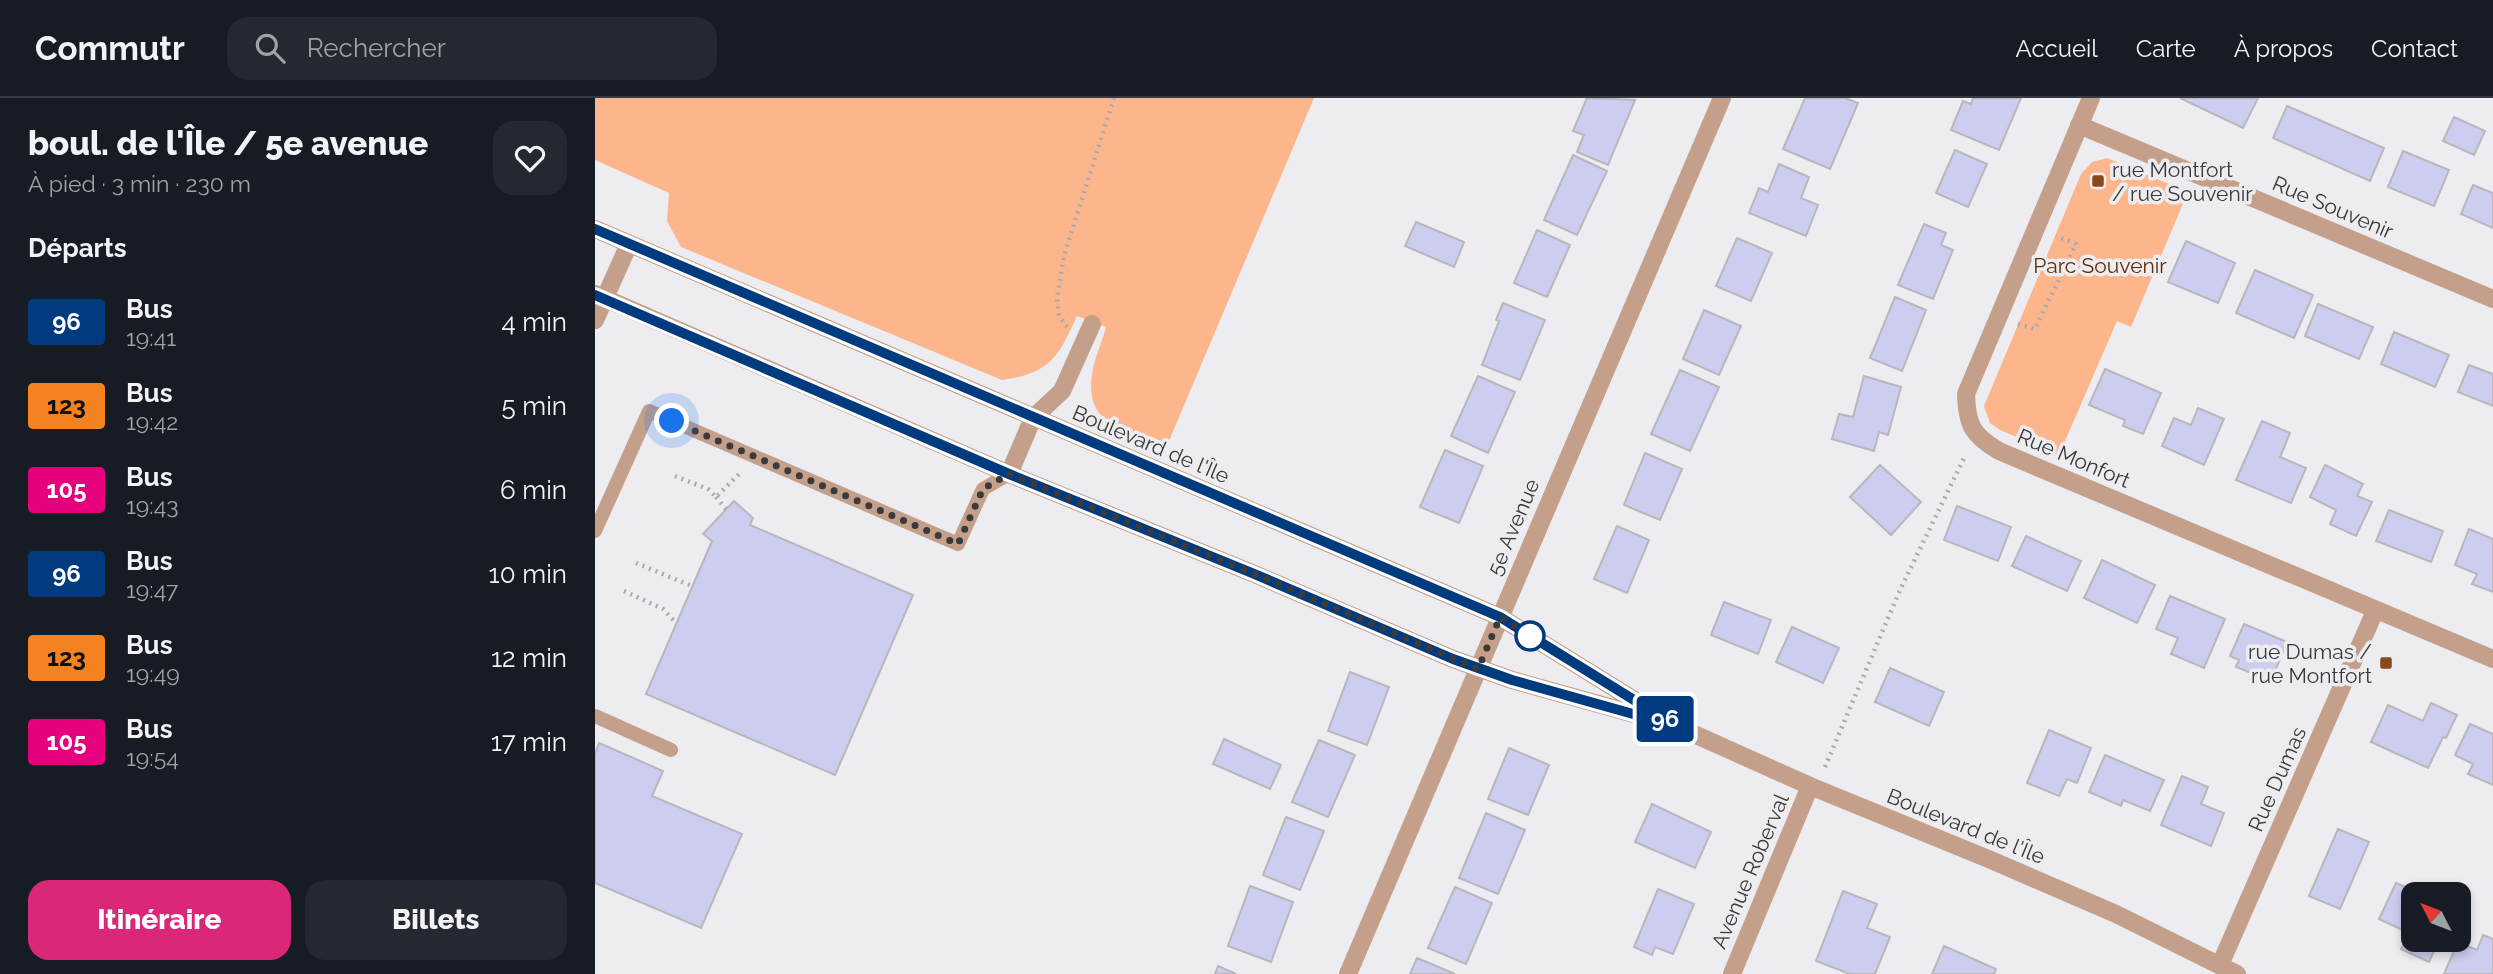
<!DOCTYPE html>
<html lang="fr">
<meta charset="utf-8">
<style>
:root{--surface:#171b24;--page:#242831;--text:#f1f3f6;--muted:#9ea1a6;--line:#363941;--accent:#db2777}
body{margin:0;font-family:Raleway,sans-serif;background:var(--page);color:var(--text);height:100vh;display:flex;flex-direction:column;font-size:26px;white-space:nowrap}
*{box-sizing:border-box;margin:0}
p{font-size:23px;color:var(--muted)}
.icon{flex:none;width:38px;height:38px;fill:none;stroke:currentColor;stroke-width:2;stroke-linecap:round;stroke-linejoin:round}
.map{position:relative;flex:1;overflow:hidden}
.drawer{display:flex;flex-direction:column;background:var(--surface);width:595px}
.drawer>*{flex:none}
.badge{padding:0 14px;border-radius:5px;font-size:24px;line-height:46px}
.needle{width:46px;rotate:312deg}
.buttons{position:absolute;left:1806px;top:784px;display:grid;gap:14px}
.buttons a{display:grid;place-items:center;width:70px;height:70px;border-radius:14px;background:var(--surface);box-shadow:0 4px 10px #0003;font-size:35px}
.you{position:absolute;width:35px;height:35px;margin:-18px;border:5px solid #fff;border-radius:50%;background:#1a73e8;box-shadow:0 0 0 10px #1a73e833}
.map>.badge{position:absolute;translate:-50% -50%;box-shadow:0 0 0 4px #fff}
h2{padding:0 28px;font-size:26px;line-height:63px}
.round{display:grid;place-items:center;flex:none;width:74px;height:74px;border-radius:21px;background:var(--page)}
.summary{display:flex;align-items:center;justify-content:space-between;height:119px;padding:0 28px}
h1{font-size:33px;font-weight:800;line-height:52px}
.cta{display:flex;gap:14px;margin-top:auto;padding:14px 28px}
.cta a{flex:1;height:80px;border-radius:21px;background:var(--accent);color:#fff;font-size:28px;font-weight:800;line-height:80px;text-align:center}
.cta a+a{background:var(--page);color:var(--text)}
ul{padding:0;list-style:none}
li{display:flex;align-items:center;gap:21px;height:84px;padding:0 28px}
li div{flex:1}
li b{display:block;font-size:26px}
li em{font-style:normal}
li .badge{min-width:77px;font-weight:700;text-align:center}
header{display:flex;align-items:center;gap:42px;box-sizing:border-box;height:98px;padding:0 35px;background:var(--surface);border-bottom:2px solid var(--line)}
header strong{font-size:33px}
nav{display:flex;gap:38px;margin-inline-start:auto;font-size:24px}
.search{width:490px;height:63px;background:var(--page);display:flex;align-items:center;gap:18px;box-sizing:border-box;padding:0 24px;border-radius:21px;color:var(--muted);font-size:26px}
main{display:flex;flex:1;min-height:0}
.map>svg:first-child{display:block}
</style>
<header>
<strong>Commutr</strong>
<div class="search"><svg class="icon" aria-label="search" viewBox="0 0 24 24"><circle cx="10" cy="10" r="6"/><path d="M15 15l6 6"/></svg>Rechercher</div>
<nav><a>Accueil</a><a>Carte</a><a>À propos</a><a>Contact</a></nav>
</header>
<main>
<section class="drawer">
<div class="summary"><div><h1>boul. de l'Île / 5e avenue</h1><p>À pied · 3 min · 230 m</p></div><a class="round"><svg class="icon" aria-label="heart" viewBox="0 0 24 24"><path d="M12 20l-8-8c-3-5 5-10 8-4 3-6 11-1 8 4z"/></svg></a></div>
<h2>Départs</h2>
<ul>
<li><span class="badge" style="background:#003b80;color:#fff">96</span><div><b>Bus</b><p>19:41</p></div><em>4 min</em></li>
<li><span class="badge" style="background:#f58220;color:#111">123</span><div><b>Bus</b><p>19:42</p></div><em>5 min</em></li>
<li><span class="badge" style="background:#e6007e;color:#fff">105</span><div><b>Bus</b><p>19:43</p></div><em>6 min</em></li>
<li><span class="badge" style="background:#003b80;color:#fff">96</span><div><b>Bus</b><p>19:47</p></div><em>10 min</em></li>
<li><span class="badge" style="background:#f58220;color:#111">123</span><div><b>Bus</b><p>19:49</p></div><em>12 min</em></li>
<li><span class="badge" style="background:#e6007e;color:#fff">105</span><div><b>Bus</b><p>19:54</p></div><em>17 min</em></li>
</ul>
<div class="cta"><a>Itinéraire</a><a>Billets</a></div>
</section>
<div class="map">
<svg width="1898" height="876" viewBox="0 0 1898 876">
<rect width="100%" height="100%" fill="#ececf1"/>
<path fill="#fdb68b" d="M0,0H719L571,350C534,335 489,328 497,277C499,260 507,245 511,229L482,218C463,259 456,275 407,282L86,149L72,123L74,95L0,62Z
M1512,60L1593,94L1536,229L1522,223L1464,357L1405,332L1395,325L1389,308L1486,76L1497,64Z"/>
<path fill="#cdcdf0" stroke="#b7b7bc" stroke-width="2" d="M992,0L1040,2L1013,67L982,54L989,37L978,33Z
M1210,0H1250L1263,5L1235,71L1188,51Z
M1378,0H1426L1404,52L1356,32L1368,3L1376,6Z
M1585,0H1663L1648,30Z
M1692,8L1789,50L1775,83L1678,40Z
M1859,19L1890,33L1879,57L1848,43Z
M1360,52L1392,66L1373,109L1341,95Z
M1808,53L1854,72L1839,108L1793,89Z
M978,57L1012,73L982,137L949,122Z
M1184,66L1214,79L1206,100L1223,107L1211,138L1154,115L1164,90L1173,94Z
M1878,87L1898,95V130L1866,116Z
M821,124L869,144L859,169L810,148Z
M1329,126L1351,135L1346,147L1358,152L1338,201L1303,187Z
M942,132L975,147L952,199L919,185Z
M1142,140L1177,155L1156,203L1121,188Z
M1591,143L1640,165L1623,205L1573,184Z
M1660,172L1718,197L1699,240L1641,215Z
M1300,199L1331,212L1307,273L1275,260Z
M908,205L950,222L925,282L887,267L904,223L901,222Z
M1723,206L1778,229L1764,261L1710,238Z
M1109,212L1146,228L1124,277L1088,261Z
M1799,234L1854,257L1840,289L1786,266Z
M1874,267L1898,276V308L1863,294Z
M1510,271L1566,295L1548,336L1528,328L1530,322L1494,307Z
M1085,272L1124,289L1095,353L1056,336Z
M883,278L920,294L893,355L856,338Z
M1269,278L1306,289L1293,337L1284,334L1279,353L1237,341L1244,316L1258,319Z
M1603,310L1629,321L1609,367L1567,348L1579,320L1596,327Z
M1667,323L1695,335L1685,359L1711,370L1696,405L1641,382Z
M850,352L888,368L864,425L825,409Z
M1050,355L1087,371L1065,422L1029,407Z
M1285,367L1326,404L1296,437L1255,399Z
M1730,367L1768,386L1762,398L1777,404L1761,438L1735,426L1741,412L1715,399Z
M139,403L158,420L155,427L318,497L240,677L51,596L117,443L108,436Z
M1362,408L1416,429L1403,463L1349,442Z
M1794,412L1848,433L1836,464L1781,443Z
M1022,428L1054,442L1032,495L999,481Z
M1874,431L1898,441V494L1877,486L1882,476L1860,467Z
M1431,438L1486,463L1472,493L1417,468Z
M1507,462L1560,487L1542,525L1489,500Z
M1575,498L1630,521L1609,570L1576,556L1583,540L1561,531Z
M1129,504L1176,522L1163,556L1116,537Z
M1649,526L1692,544L1676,583L1641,569L1644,562L1635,558Z
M1197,529L1244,550L1228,585L1181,564Z
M1295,570L1349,594L1334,628L1280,604Z
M755,574L794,589L772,647L733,633Z
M1836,605L1862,617L1851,640L1848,639L1833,670L1776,644L1793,607L1828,623Z
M1875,626L1898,636V687L1873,676L1878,666L1860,657Z
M1454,632L1496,650L1482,685L1472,681L1464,698L1432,685Z
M629,641L686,667L675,691L618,666Z
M724,642L760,657L733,719L697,704Z
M4,645L68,673L57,698L147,736L106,830L0,785V656Z
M914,650L954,667L933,717L893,701Z
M1510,657L1569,682L1555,713L1528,702L1526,708L1494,694Z
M1587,678L1613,689L1606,706L1629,715L1616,748L1566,727Z
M1057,706L1116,734L1100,770L1040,744Z
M891,715L930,732L903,796L864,780Z
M691,719L729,733L705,792L668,777Z
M1743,731L1774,744L1745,811L1714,798Z
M1801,785L1827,796H1818V842H1844L1834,864L1806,851L1814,835L1784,821Z
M655,788L698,804L676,864L633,848Z
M860,789L897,805L871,866L833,850Z
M1063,791L1099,806L1078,856L1060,849L1057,857L1039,849Z
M1248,793L1282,806L1272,830L1295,839L1280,876H1255L1221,863Z
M1888,837L1898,841V876H1849L1863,844L1882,852Z
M1349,848L1401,871L1399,876H1337Z
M822,860L860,876H815Z
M623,868L641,876H620Z"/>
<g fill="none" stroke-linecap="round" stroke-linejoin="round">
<path stroke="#aaaaae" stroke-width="4.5" stroke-dasharray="2 5" stroke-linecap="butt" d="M1423,226L1440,231L1481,146L1461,138
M472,229L464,217L462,200L469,158L519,0
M80,378L113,391L121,399L146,374
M121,399L131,411
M41,465L97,488
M29,493L68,511L81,525
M1230,669L1305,492L1370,358"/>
<path stroke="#c49f89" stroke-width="14" d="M0,433L54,313L363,446L388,391L414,376
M0,618L76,652"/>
<path stroke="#c49f89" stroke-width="18" d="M1496,0L1371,296C1372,327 1377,337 1404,353L1898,561
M1484,27L1898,201
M414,376L438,320L467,293L497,226
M1625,867L1780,513
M1137,876L1215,688"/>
<path stroke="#c49f89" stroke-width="18" d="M0,131L905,519L1081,628L1215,688L1396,762L1521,816L1642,876
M0,196L414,376L657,475L858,561L917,582L1061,622
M0,222L34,146
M753,876L1127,0"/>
</g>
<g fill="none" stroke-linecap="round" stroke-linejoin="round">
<defs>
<path id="line" d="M0,131L905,519L1081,628L917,582L858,561L657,475L414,376L0,197"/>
</defs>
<use href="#line" stroke="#fff" stroke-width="16"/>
<use href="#line" stroke="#003b80" stroke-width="10"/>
<path stroke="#3a3a3c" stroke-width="7" stroke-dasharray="0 12.6" d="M77,323L363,446L388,391L414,376L657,475L883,571L905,519L938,539L935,538"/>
</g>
<g fill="#8b4919" stroke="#ececf1" stroke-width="2.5">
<rect x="1496" y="76" width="14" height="14" rx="3.5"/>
<rect x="1784" y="558" width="14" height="14" rx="3.5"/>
</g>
<circle fill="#fff" stroke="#003b80" stroke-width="3.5" cx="935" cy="538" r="14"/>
<g text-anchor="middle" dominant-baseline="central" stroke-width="7" stroke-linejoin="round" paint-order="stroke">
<g font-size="21" fill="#3a3a3c" stroke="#ececf1" text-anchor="start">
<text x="1517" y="71">rue Montfort<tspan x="1517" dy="24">/ rue Souvenir</tspan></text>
<text x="1777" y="553" text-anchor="end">rue Dumas /<tspan x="1777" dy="24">rue Montfort</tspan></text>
</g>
<g font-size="21" fill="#3a3a3c" stroke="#ececf1">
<text transform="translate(1738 109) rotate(23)">Rue Souvenir</text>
<text transform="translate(556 346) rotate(23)">Boulevard de l'Île</text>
<text transform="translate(1479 360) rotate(23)">Rue Monfort</text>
<text transform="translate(918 429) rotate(-67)">5e Avenue</text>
<text transform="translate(1682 681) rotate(-66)">Rue Dumas</text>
<text transform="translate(1371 728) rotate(22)">Boulevard de l'Île</text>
<text transform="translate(1155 773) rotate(-67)">Avenue Roberval</text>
</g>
<g font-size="21" fill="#612d03" stroke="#ececf1">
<text x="1505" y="167">Parc Souvenir</text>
</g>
</g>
</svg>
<div class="buttons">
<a><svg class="needle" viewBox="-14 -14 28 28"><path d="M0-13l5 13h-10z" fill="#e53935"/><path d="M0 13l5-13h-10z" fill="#9ea1a6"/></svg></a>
</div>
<div class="you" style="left:77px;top:323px"></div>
<b class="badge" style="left:1070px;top:621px;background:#003b80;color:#fff">96</b>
</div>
</main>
